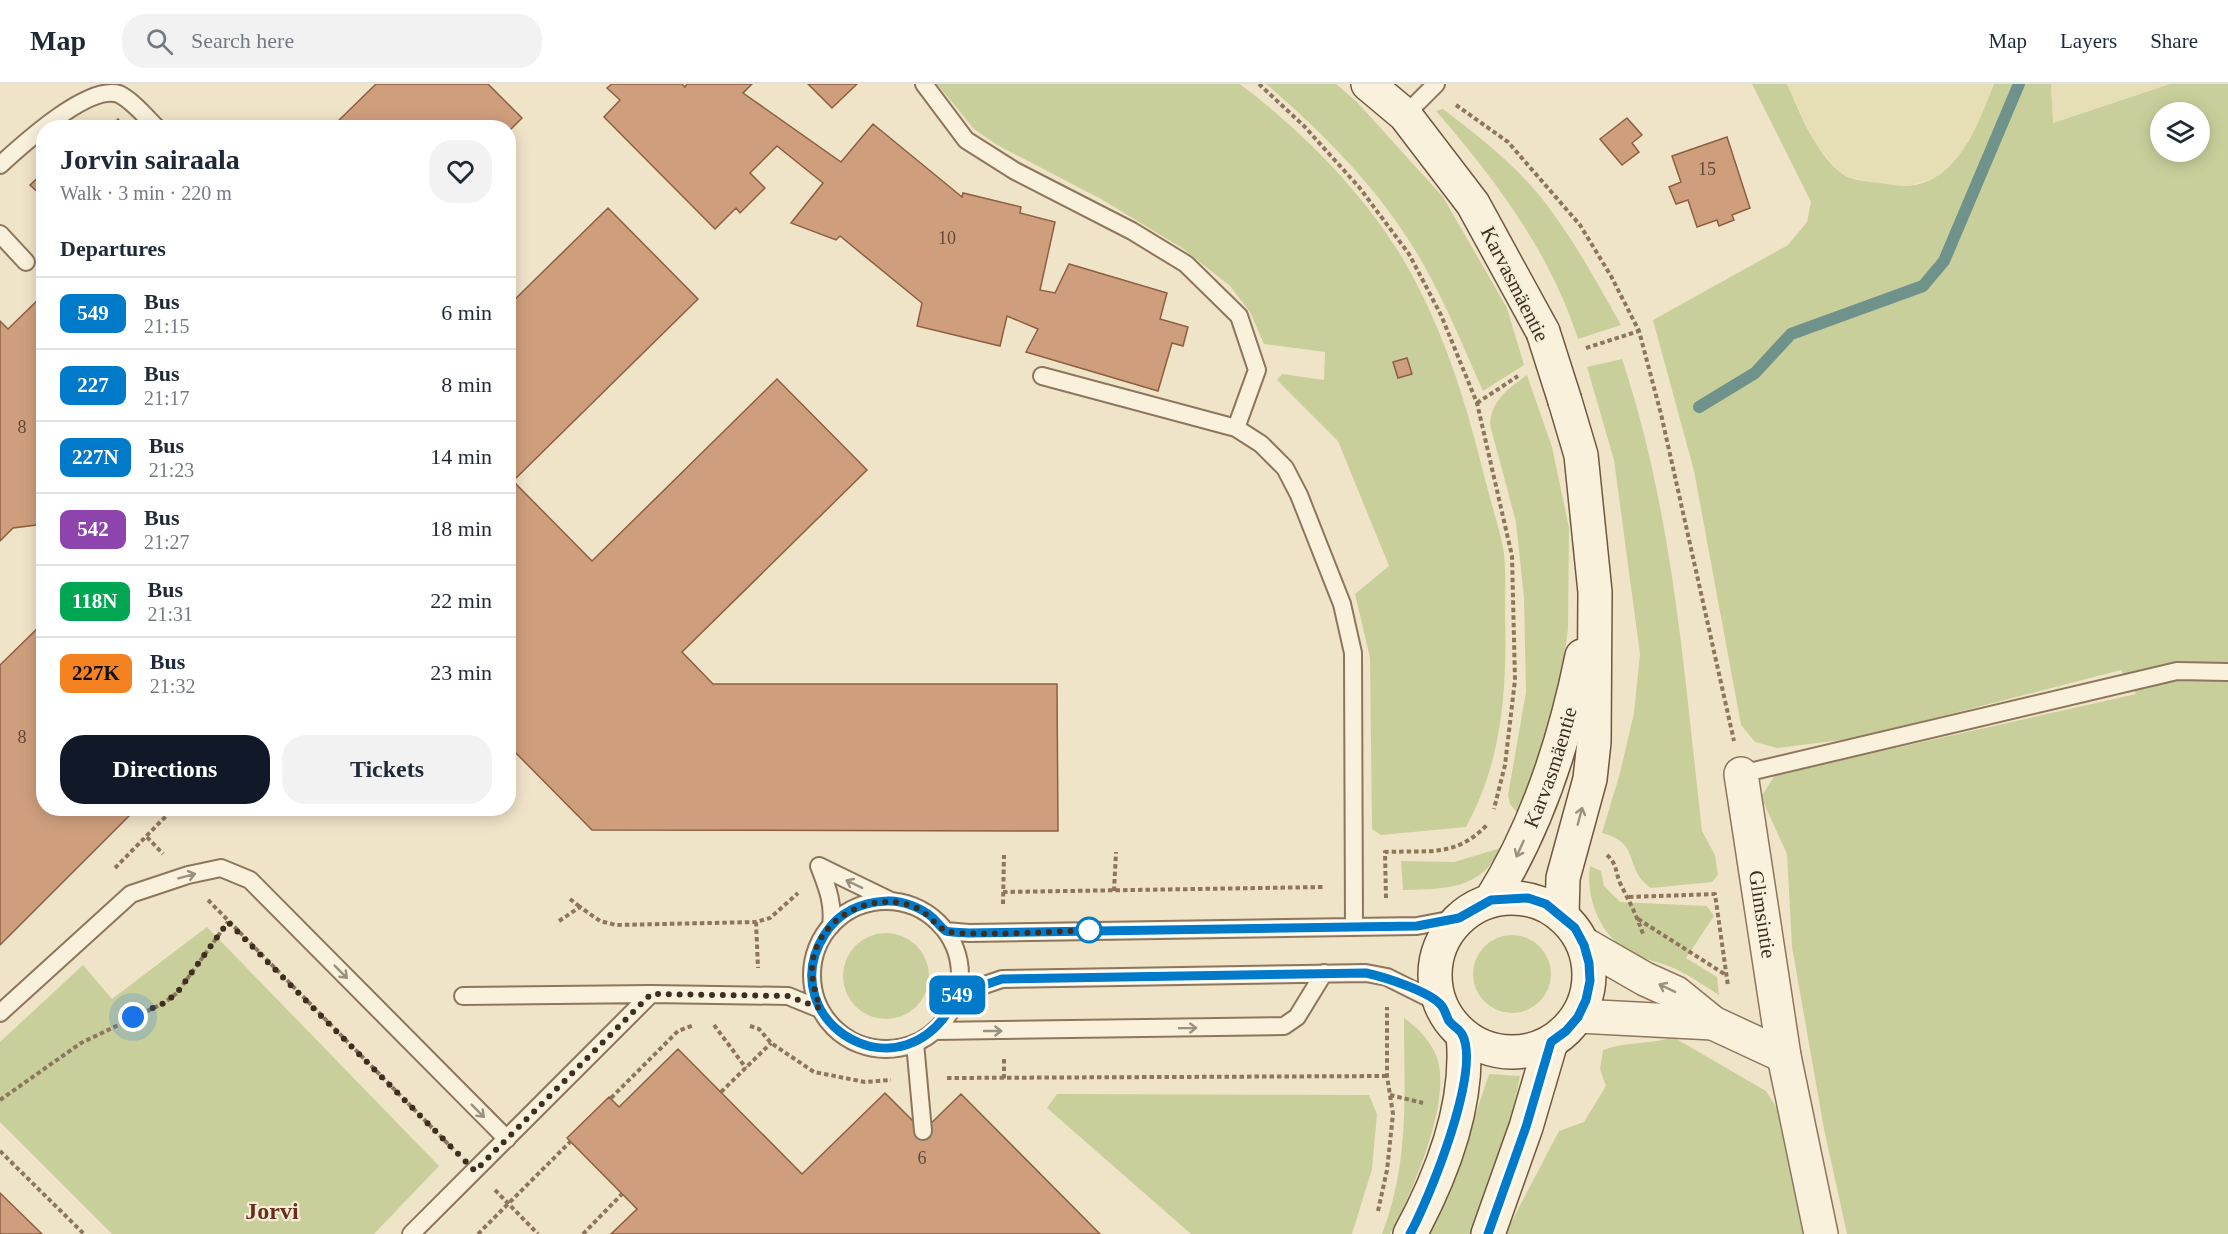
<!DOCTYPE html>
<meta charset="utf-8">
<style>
:root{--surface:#fff;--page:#f2f2f3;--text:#1f2937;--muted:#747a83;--line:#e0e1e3;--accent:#111827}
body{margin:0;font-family:Georgia,serif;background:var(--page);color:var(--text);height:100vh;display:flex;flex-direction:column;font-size:22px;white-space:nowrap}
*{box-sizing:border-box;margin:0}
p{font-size:20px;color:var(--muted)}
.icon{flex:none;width:33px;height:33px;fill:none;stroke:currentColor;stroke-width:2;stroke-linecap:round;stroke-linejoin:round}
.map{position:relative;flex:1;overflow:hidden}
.panel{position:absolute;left:36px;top:36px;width:480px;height:696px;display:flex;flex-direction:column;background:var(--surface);border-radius:24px;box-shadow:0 3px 15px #0003}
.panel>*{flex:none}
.badge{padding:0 12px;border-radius:9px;font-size:21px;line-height:39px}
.controls{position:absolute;left:2150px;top:18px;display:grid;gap:12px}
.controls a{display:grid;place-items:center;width:60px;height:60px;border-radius:50%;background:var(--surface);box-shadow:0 3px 15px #0003;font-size:30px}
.you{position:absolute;width:30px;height:30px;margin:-15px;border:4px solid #fff;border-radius:50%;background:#1a73e8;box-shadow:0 0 0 9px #1a73e833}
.map>.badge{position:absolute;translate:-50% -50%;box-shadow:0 0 0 3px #fff}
h2{padding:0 24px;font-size:22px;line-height:54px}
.round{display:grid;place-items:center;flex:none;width:63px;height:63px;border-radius:24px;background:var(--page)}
.headline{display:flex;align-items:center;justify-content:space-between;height:102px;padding:0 24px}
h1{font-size:28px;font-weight:700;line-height:45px}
.primary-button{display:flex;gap:12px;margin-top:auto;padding:12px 24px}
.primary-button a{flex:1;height:69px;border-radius:24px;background:var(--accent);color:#fff;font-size:24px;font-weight:700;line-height:69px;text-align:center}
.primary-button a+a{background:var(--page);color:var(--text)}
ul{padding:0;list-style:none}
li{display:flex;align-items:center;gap:18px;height:72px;padding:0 24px;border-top:2px solid var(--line)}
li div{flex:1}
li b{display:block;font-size:22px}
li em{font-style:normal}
li .badge{min-width:66px;font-weight:700;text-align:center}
header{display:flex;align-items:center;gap:36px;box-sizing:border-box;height:84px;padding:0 30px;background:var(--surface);border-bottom:2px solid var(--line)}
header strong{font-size:28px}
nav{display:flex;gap:33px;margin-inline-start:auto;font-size:21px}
.search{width:420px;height:54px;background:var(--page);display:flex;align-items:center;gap:15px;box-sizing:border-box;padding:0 21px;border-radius:24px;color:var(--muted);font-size:22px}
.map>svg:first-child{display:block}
</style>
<header>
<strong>Map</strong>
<div class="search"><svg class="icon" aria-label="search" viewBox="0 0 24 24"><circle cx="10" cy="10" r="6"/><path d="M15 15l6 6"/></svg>Search here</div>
<nav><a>Map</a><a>Layers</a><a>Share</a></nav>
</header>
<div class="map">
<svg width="2228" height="1150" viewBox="0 0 2228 1150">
<rect width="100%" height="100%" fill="#f0e4c8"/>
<path fill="#e6deb5" d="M1787,0H1994L1979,37L1959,73L1935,94L1908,102L1869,98L1842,91L1815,59Z
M2051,0H2170L2053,39Z"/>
<path fill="#c9cf9b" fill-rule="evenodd" d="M937,0H1240C1302,47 1363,108 1403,175C1444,245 1467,321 1486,399C1492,422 1500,446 1504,469C1506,488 1505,509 1505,528C1507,604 1503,676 1466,743L1381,751L1372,745L1370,574L1355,510L1389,482L1338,357L1277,296L1282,290L1324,296L1325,268L1264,260L1250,228L1230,202L1182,164L1101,115L997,61L974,45Z
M1266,0H1336L1357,18L1443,113L1507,224L1524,281L1483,307C1460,256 1439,202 1408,155C1372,98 1317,43 1266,0Z
M1752,0H1787C1801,31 1814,67 1841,89C1849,96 1869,98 1880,99C1889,100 1899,102 1907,102C1958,99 1978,40 1994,0H2051L2053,39L2170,0H2228V1150H1847L1824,1045L1792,863L1787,770L1761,713L1775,691L2136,610L2121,586L1857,654L1777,664L1755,658L1741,641L1694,387L1653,236L1788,161L1807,138L1811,118ZM2160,28H2199V68H2160Z
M1443,25C1477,51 1512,78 1540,112C1572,152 1596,197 1621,241L1578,255C1550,168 1495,95 1436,27Z
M1622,275C1673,427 1684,589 1702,747L1715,771L1718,791L1712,798L1651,804C1623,785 1642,759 1602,749L1620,689L1634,629L1640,570L1614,376L1587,283Z
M1527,291L1552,363L1569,444L1568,545L1555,640L1518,730L1510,720L1508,711L1526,608L1524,514L1516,438L1490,341C1491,316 1508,305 1527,291Z
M1501,764C1481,806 1444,805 1403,806L1401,777L1454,778Z
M1590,782L1601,787L1604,802L1620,818L1707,822L1714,832L1686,874L1717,893L1719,911C1704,902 1688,890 1671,883C1659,878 1647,876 1635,871C1602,856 1585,816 1590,782Z
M207,843L439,1082L374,1150H112L0,1038V958L83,881L112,915Z
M843 892a43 43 0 1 1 86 0a43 43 0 1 1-86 0Z
M1473 890a39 39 0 1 1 78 0a39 39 0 1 1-78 0Z
M1404,934C1418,944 1429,955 1436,971C1454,1014 1411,1112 1390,1150H1382C1410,1078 1404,1009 1404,934Z
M1673,953L1766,1007L1778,1026L1805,1150H1505L1559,1047L1584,1038L1606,1002L1600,985L1603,966C1626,957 1650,961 1673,953Z
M1489,990L1520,992C1511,1045 1492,1093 1473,1143L1470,1150H1425L1460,1077Z
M1057,1010L1369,1011L1377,1030L1372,1085L1352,1150H1191L1047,1024Z"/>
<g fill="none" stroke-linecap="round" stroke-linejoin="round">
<path stroke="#6f938a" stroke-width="12" d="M1699,323L1755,289L1791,250L1923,202L1944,177L2019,0"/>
</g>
<path fill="#cf9f7d" stroke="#8d5f41" stroke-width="1.5" d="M376,0H488L522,34L508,48V44H331Z
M612,0H682L685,3L687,0H752L743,9L841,78L873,40L962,113L963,109L1021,123L1020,129L1055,138L1040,206L1055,209L1069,180L1167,209L1160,235L1188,243L1183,262L1172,259L1158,307L1026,268L1038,245L1007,232L1000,262L917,242L922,219L840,152L836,156L791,139L823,99L777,62L750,89L765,104L740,129L736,124L715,145L604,33L620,16L607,4Z
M808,0H857L832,24Z
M1627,34L1642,51L1632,59L1639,68L1622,81L1600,55Z
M118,35L126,44H110Z
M1727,53L1750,124L1732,131L1734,136L1719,142L1717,136L1697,143L1688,116L1676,120L1669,103L1681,98L1672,72Z
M44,88V114L30,101Z
M608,124L698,215L513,397L592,477L777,295L867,386L682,568L713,600H1057L1058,747L592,746L508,661V222Z
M44,210V440L13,444L0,457V237L8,245Z
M1407,274L1412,290L1398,294L1393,278Z
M44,538V724H137L0,861V581Z
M678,965L802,1090L885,1009L923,1047L961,1010L1100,1150H611L637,1125L567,1054L609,1013L619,1023Z
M0,1109L42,1150H0Z"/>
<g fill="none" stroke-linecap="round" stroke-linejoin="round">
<defs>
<path id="service" d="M924,0L966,56L1015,87L1132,147L1186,180L1239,232L1257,286L1236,344
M1405,31L1436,0
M0,81C22,61 88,0 119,10C133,17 146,33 157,44
M0,150L26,178
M1042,292L1236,344L1261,360L1285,384L1299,411L1342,520L1353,569L1354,841
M1741,690L2177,587L2228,588
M819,782L889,816
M819,782C827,803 834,819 831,842
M812 891a74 74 0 1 1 148 0a74 74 0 1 1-148 0Z
M946,847L969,849L1417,842L1459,834
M958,910L1002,895L1366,889L1387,893L1441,920
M463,912L651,910L788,912L820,925
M0,929L131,810L188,791L221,784L250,796L507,1055
M934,947L1284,942L1297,933L1324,889
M915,959L923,1047
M411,1150L651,910"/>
<g id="minor">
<path id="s1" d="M1741,690L1784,972L1821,1150"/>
<path d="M1584,860L1645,895L1676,909L1713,939L1784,972"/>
<path d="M1578,932L1713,939"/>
</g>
<g id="secondary">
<path d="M1368,0L1405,31L1473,120L1543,248"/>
<circle cx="1512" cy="891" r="77"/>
<path id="s2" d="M1491,816C1537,743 1565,656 1582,572"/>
<path d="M1562,831L1563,794L1590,695L1594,658L1595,508L1581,371L1565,317"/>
<path d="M1410,1150C1442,1091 1470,1019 1463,951"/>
<path d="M1488,1150L1526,1043L1551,958"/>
</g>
</defs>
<use href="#service" stroke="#8d765c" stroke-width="20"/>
<use href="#minor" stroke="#8d765c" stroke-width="36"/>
<use href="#secondary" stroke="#6f573f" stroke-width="36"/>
<path stroke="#8d765c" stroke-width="4" stroke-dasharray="4.5 3" stroke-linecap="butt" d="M1259,0L1304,42L1359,103L1409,170L1441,231L1477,319L1512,472L1515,596L1505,681L1494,725
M1456,21L1508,58L1580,141L1611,192L1639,247L1661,330L1734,657
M1586,264L1639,247
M1477,319L1518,292
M147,753L163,770
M1607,771C1618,781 1615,789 1621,801C1629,817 1637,832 1643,850
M115,784L174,724
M1114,807L1116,768
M1003,808L1325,803
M1629,813L1715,810L1728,902
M1386,814L1385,768C1430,766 1455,774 1488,740
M570,815L580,823
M208,816L455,1067
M1003,820L1004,771
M1638,835L1726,891
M559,837L580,823L600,837L616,841L756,838L770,834L798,809
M756,838L758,884
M714,941L746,984
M750,942L759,945L771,959L814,988L865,998L891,996
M1004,975V995
M947,994L1387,992
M721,1008L771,959
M1390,1011L1423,1019
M611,1014L678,947L694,941
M0,1016L81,959L164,919L177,909L228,838
M0,1067L84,1150
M495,1106L538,1150
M1378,1127L1387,1086L1393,1030L1387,992V923
M478,1150L571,1057
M583,1150L622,1110"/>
<use href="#service" stroke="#faf1dc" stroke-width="16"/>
<use href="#minor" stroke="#faf1dc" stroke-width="33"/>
<use href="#secondary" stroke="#faf1dc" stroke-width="33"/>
<defs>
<path id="secondary-bridge" d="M1543,248L1565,317"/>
</defs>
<use href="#secondary-bridge" stroke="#6f573f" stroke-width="36" stroke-linecap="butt"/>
<use href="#secondary-bridge" stroke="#faf1dc" stroke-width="33"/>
</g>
<defs><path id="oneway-shaft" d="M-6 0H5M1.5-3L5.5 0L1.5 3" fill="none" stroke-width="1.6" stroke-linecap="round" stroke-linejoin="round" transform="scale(1.5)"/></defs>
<g stroke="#9c907e">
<use href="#oneway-shaft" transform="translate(1580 732) rotate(-75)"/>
<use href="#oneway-shaft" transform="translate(1520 765) rotate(114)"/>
<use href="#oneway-shaft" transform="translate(187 792) rotate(-15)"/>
<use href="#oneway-shaft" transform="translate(854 800) rotate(-154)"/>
<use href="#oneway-shaft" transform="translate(341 888) rotate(45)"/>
<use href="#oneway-shaft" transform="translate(1667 904) rotate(-154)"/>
<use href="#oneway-shaft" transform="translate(1188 944) rotate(-1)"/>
<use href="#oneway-shaft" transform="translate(993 947)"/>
<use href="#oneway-shaft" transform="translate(478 1027) rotate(45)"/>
</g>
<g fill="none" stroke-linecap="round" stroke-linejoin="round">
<defs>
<path id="line" d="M1410,1150C1429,1115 1482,986 1462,950C1459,945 1453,942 1449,937C1446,932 1445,925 1441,921C1429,907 1384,893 1366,889L1002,895L958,910C906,1023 769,937 825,850C839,828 862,818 887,817C902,816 922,824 933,834C937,838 942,845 946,847C952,849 963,848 969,849L1417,842L1459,834L1491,816L1528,814L1546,820L1575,844L1584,861L1589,879L1590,897L1586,916L1578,933L1566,947L1551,958L1526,1043L1488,1150"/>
</defs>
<use href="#line" stroke="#fff" stroke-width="14"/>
<use href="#line" stroke="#007ac9" stroke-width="9"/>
<path stroke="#3d2e20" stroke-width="6" stroke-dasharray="0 10.8" d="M133,933L164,919L177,909L228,838L475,1087L651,910L788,912L820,924C816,911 812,899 812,884C814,837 867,808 909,821C927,826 934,841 946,847C959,853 1075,847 1089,846"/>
</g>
<circle fill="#fff" stroke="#007ac9" stroke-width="3" cx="1089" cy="846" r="12"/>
<g text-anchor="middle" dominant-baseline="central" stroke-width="4.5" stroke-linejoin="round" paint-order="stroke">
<g font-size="18" fill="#624a37">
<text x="1707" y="85">15</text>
<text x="947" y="154">10</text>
<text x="22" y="343">8</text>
<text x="22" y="653">8</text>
<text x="922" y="1074">6</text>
</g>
<g font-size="21" fill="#3d2e20" stroke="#f7eed8">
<text transform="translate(1515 200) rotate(63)">Karvasmäentie</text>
<text stroke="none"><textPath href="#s2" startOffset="146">Karvasmäentie</textPath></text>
<text stroke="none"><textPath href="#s1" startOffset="142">Glimsintie</textPath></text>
</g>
<g font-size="24" font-weight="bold" fill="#6b2e1e" stroke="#f7eed8">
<text x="272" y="1127">Jorvi</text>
</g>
</g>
</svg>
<div class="controls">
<a><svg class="icon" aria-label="layers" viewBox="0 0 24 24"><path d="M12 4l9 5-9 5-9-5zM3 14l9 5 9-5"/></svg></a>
</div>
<div class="you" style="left:133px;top:933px"></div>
<b class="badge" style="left:957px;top:911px;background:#007ac9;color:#fff">549</b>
<section class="panel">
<div class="headline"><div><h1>Jorvin sairaala</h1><p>Walk · 3 min · 220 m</p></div><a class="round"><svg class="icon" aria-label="heart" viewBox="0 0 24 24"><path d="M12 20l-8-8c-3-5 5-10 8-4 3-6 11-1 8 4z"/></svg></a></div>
<h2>Departures</h2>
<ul>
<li><span class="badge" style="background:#007ac9;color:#fff">549</span><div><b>Bus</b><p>21:15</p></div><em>6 min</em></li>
<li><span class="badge" style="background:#007ac9;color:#fff">227</span><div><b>Bus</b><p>21:17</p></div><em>8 min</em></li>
<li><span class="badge" style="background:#007ac9;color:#fff">227N</span><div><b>Bus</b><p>21:23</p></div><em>14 min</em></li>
<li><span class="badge" style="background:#8e44ad;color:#fff">542</span><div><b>Bus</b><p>21:27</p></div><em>18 min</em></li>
<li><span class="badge" style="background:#00a651;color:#fff">118N</span><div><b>Bus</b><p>21:31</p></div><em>22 min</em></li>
<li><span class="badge" style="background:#f58220;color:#111">227K</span><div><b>Bus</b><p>21:32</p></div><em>23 min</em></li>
</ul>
<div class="primary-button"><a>Directions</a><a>Tickets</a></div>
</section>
</div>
